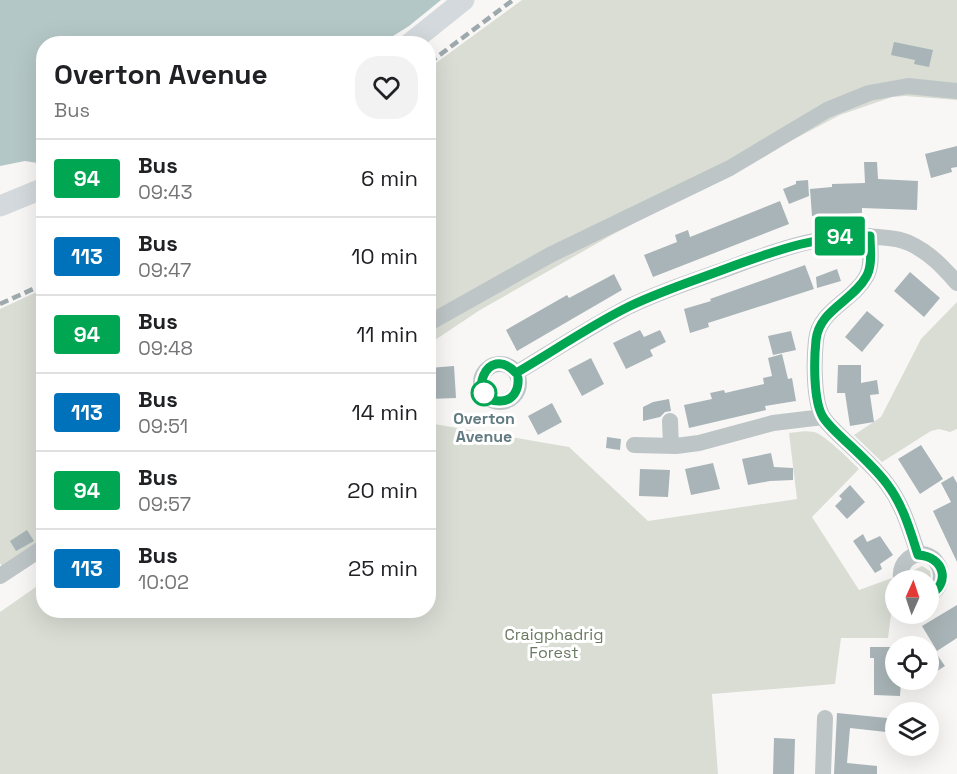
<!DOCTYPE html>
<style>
:root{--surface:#fff;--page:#f2f2f2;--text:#202124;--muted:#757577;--line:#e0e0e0}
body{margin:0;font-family:"Space Grotesk",sans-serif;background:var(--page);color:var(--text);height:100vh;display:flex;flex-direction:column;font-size:22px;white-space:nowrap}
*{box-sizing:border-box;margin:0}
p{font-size:20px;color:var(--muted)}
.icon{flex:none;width:33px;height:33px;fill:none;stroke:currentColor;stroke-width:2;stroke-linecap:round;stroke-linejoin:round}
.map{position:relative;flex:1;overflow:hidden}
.details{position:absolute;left:36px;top:36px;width:400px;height:582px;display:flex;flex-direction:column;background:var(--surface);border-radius:24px;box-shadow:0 6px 24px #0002}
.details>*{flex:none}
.badge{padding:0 12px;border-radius:4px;font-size:21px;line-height:39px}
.needle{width:39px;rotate:3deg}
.buttons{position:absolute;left:885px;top:570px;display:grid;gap:12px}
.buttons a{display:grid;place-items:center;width:54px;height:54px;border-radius:50%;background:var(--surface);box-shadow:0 6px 24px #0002;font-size:30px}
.map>.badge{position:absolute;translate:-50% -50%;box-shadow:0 0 0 3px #fff}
.round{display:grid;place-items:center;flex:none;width:63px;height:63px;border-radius:24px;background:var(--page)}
.headline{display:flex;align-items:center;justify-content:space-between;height:102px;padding:0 18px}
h1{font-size:28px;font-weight:800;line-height:45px}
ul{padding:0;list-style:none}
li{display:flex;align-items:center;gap:18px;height:78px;padding:0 18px;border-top:2px solid var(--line)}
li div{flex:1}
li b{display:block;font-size:22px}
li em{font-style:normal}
li .badge{min-width:66px;font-weight:700;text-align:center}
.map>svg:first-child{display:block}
</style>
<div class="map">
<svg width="957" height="774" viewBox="0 0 957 774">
<rect width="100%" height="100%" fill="#f8f7f5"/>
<path fill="#d9ddd4" d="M522,0H957V100L905,96L892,97L840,115L610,236L480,310L429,344V68Z
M43,289V541L3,568L0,563V309Z
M957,302V429L950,432L939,429L931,431L882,462L854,435L881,417L921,339Z
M429,422L434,424L569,447L648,521L797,499L789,433C797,432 805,430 814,432C824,434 850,460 859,469L812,517L859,590L892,578L894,592L888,638H841L835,684L712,694L718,774H0V612L43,582L44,610H429Z
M922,566L930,571L931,578L929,582L928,580H913L912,576L914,570Z"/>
<path fill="#b4c7c7" d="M0,0H441L409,26L382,43L44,44L43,164L25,161L0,166Z"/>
<path fill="#a8b4b7" d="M894,42L933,50L929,67L914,64L915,60L891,55Z
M957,146V167L951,168L952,172L931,178L925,154Z
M864,162H877L878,179L918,181L917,210L862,208V213L812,216L810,189L832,187V184L865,183Z
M808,180L809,196L789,204L783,189L796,184V181Z
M780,201L789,224L653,277L644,255L677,242L675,235L688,230L690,237Z
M805,265L814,289L708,323L709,327L690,333L684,309L711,301L710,299Z
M837,269L841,281L817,288L816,277Z
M910,272L940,298L924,317L894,291Z
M614,274L622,290L517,351L506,330L567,295L569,298Z
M867,311L884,325L862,352L845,337Z
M640,330L644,337L660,330L666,342L650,350L653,356L626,369L613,343Z
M791,331L796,350L773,355L768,336Z
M782,354L788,379L792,378L796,401L765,406L766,410L689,428L684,405L712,399L710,393L724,390L725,393L764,384L763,378L772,376L768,358Z
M591,358L604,384L582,396L568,370Z
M838,365H861V383L877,380L879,394L870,395L874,422L850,426L845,393H837Z
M454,366L456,398L429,399V368Z
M669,399L671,411L665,412L660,417L643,421V407L653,402Z
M552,403L562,422L538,435L528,416Z
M607,437L621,439L620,450L606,448Z
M921,445L943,479L920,494L898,459Z
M771,453L774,467L793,468V480L770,481L748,485L742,459Z
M713,463L720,489L691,495L685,469Z
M640,469L670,470L668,497L639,496Z
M953,476L957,483V562L933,511L951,502L941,483Z
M850,485L865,502L847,519L835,506L842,499L839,496Z
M27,530L34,541L16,551L10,541Z
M863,534L867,542L880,536L893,555L880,564L882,569L875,573L853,541Z
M957,605V638L937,651L922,626Z
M870,647H896V680L901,681L900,696L874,695V658H870Z
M936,653L945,666L934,673L928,664V658Z
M837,713L887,718L886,732L850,728L847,763L877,766V774H834Z
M774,738L795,739L794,774H773Z"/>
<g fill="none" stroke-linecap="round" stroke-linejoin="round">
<path stroke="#bec5c7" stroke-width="16" d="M870,236C870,248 873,266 866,277C853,301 819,310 816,340C814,358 813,401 823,417C826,422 831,427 835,431C852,448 872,464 887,484C903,505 910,530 918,554
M429,323L550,255L730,168L827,110L869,93L908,86L957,91
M481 383a19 19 0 1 1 38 0a19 19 0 1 1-38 0Z
M516,373C553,351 591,326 630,306C657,293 686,283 715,273C768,254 820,231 878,237C888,238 899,238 909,243C929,252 943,267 957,283
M670,421L671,446
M634,445L676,446L699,443L773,423L823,417
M0,576L44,547
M901,580C900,572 901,565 908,559C932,540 957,580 928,596
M823,774L825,718"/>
<path stroke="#d3d9dc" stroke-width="21" d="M409,44L464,0
M0,206L44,188"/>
<path stroke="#9da9ac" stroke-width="4.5" stroke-dasharray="9 4.5" stroke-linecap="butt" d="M429,63L513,0
M0,304L44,284"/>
</g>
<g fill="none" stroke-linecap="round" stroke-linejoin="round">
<defs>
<path id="line" d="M518,378C519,390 513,401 500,401C464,402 487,341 516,373C554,351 591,325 630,306C663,290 699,279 733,266C780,249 820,235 870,236C870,248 873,266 866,277C853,301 819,310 816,340C814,359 813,401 823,417C826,422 831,427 835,431C852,448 872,464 887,484C903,505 910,530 918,555C944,556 952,584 928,596"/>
</defs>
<use href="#line" stroke="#fff" stroke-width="14"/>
<use href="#line" stroke="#00a651" stroke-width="9"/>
</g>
<circle fill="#fff" stroke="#00a651" stroke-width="3" cx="484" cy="393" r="12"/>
<g text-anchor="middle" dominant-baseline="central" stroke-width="6" stroke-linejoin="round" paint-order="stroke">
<g font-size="16" font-weight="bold" fill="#627a81" stroke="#fff">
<text x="484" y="418">Overton<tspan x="484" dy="18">Avenue</tspan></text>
</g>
<g font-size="16" fill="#6a7961" stroke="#fff">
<text x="554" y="634">Craigphadrig<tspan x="554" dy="18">Forest</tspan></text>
</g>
</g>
</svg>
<div class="buttons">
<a><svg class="needle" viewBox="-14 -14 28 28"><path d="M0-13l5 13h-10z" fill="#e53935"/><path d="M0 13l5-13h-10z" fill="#757577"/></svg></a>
<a><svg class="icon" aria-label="locate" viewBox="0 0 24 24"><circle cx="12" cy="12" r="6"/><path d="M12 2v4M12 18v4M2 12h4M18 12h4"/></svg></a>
<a><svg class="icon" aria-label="layers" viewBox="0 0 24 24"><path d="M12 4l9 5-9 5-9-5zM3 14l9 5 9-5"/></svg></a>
</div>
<b class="badge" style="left:840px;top:236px;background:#00a651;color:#fff">94</b>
<section class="details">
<div class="headline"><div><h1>Overton Avenue</h1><p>Bus</p></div><a class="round"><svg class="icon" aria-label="heart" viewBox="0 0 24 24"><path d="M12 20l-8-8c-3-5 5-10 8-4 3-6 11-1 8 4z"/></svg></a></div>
<ul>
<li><span class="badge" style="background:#00a651;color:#fff">94</span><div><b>Bus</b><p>09:43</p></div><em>6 min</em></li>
<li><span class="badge" style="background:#0072bc;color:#fff">113</span><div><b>Bus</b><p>09:47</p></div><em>10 min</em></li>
<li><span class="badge" style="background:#00a651;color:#fff">94</span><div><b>Bus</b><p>09:48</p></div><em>11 min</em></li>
<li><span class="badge" style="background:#0072bc;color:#fff">113</span><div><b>Bus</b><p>09:51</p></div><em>14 min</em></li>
<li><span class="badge" style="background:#00a651;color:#fff">94</span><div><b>Bus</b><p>09:57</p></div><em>20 min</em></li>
<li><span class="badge" style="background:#0072bc;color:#fff">113</span><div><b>Bus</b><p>10:02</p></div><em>25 min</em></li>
</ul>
</section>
</div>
